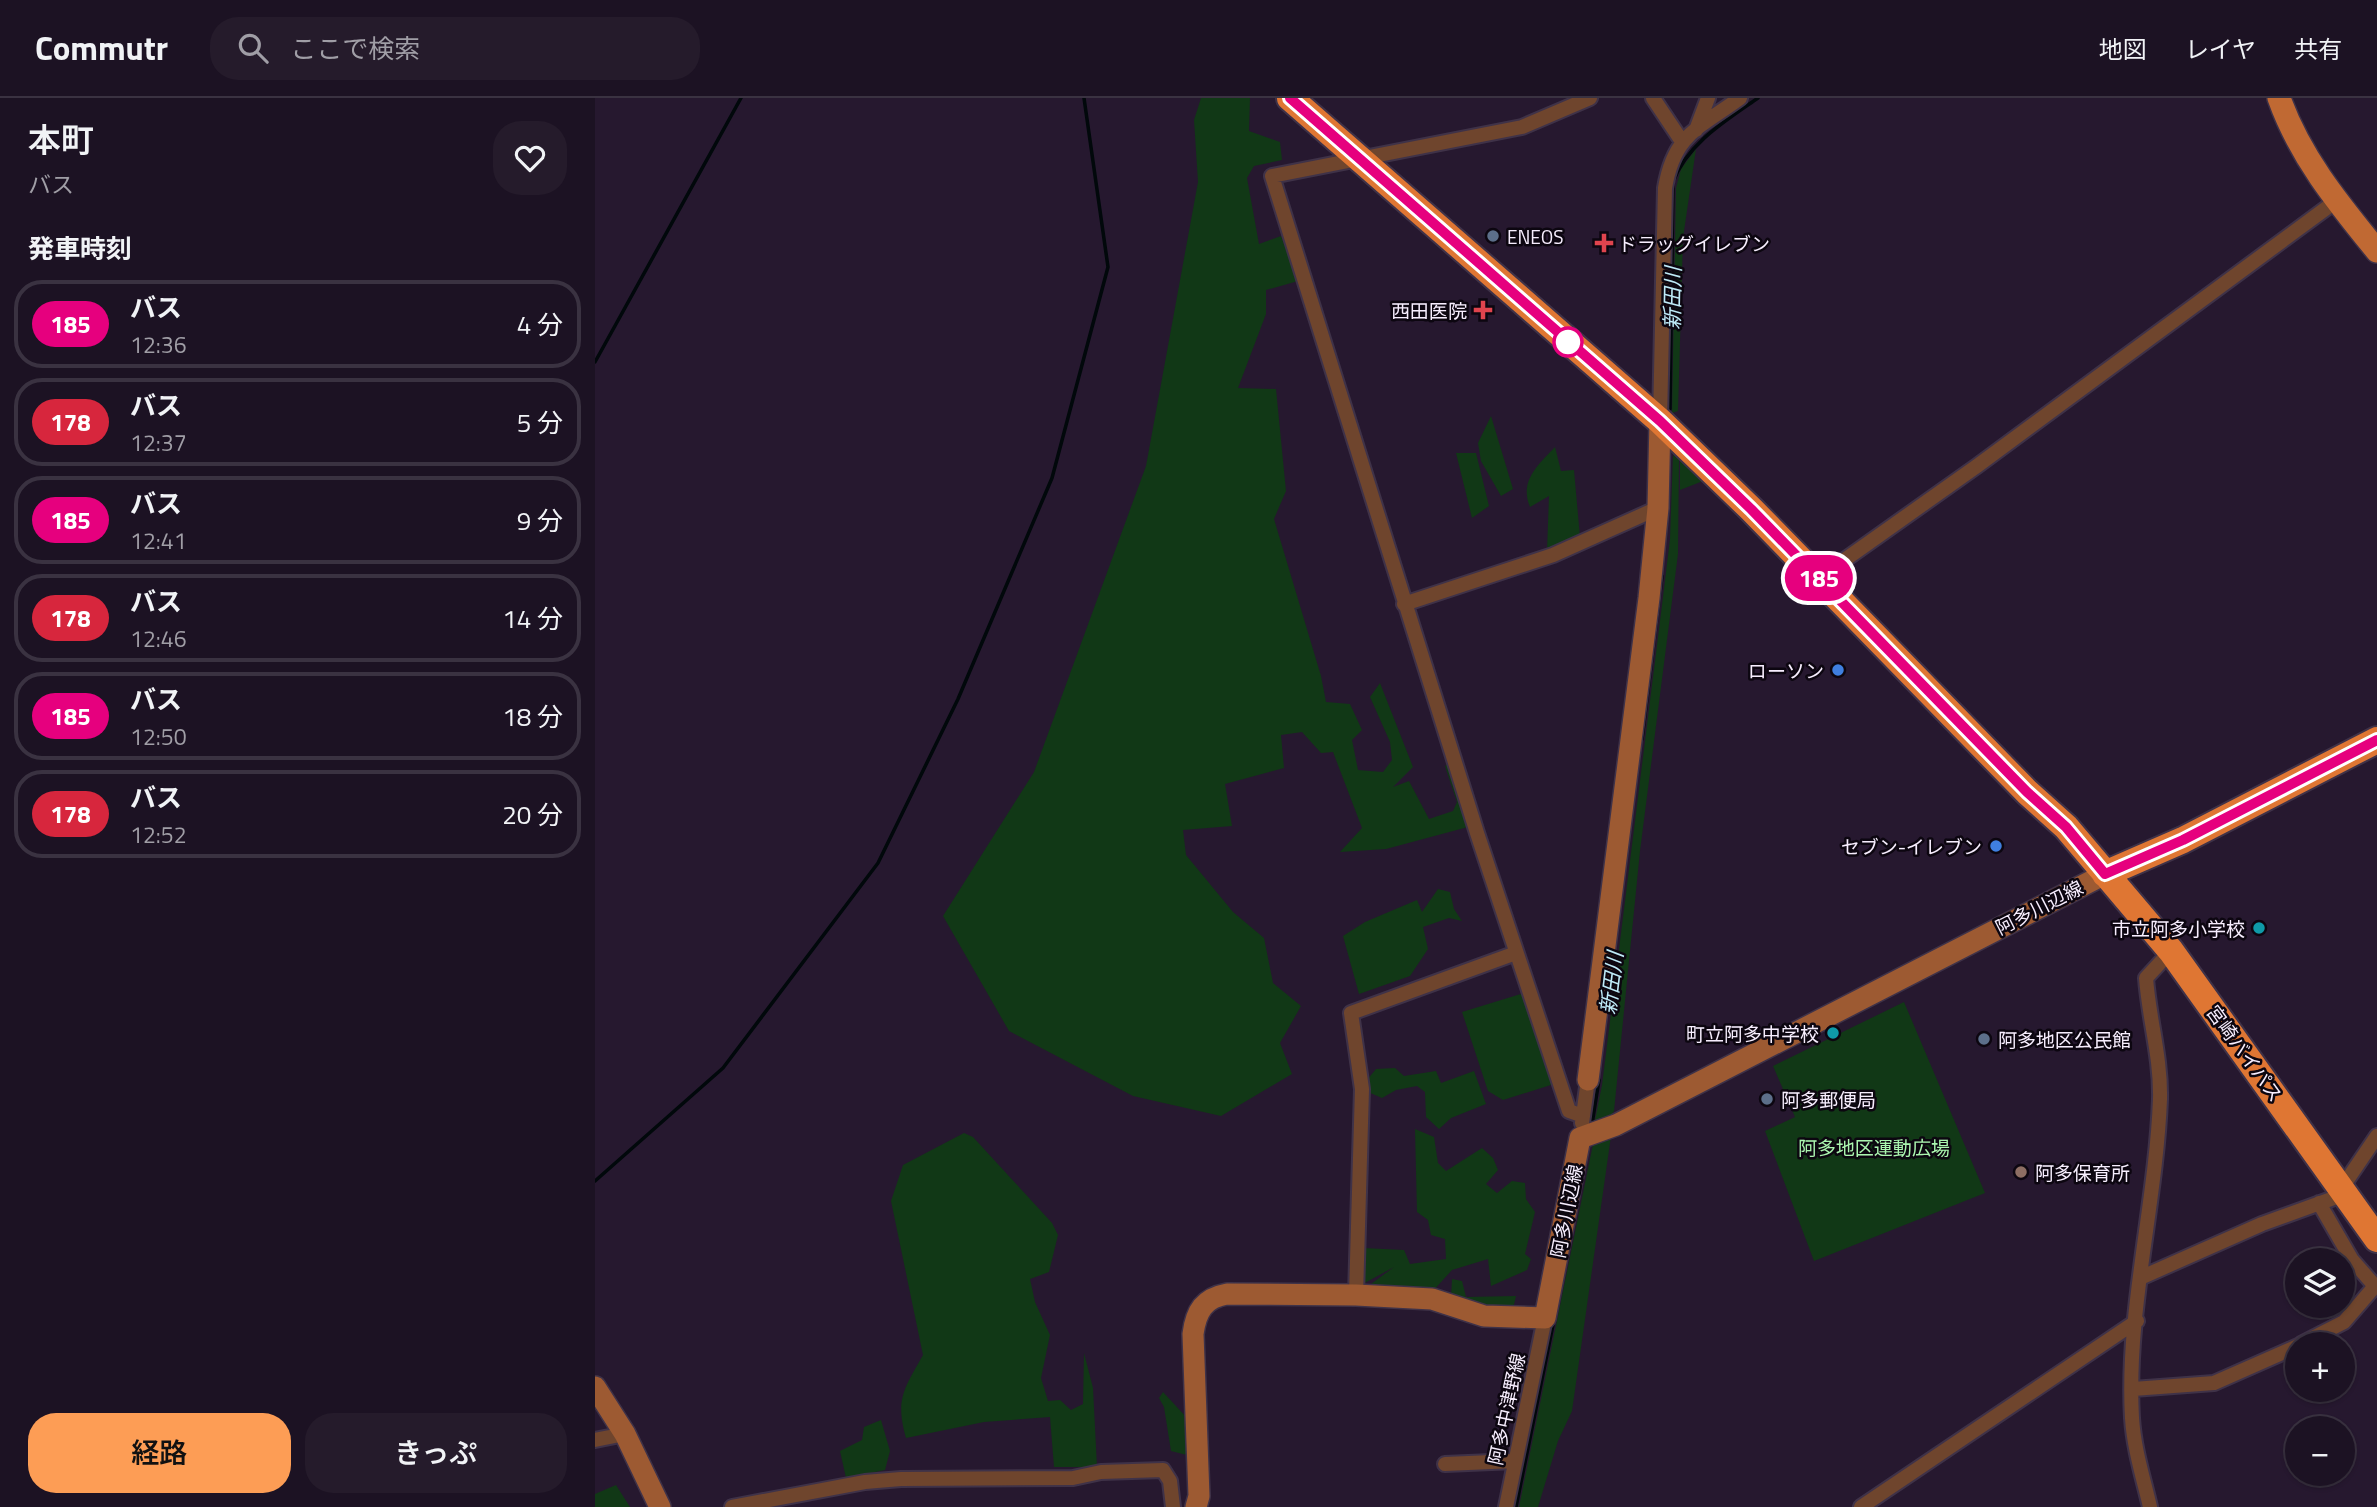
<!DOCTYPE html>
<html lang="ja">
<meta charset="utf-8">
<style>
:root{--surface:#1c1223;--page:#251b2b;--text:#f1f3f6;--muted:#a09ea6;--line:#3a3241;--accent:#fd9d55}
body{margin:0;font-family:"Titillium Web","Noto Sans JP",sans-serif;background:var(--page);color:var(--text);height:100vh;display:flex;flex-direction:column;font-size:26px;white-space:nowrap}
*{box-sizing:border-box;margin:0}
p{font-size:23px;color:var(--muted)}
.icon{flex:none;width:38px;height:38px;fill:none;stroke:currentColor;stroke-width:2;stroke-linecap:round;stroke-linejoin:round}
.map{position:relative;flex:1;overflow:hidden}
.panel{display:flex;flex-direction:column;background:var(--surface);width:595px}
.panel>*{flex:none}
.badge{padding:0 14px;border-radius:23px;font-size:24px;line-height:46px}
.controls{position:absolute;left:1690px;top:1150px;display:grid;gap:14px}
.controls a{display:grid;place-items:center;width:70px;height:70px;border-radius:50%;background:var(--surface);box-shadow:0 2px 5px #0004,0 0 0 2px var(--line);font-size:35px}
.map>.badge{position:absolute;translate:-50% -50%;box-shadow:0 0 0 4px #fff}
h2{padding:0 28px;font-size:26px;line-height:63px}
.round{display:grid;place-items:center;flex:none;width:74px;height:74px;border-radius:28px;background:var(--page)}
.overview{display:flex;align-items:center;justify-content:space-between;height:119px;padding:0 28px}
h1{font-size:33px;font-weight:600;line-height:52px}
.primary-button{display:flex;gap:14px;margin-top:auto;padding:14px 28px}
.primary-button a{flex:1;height:80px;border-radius:28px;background:var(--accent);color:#111;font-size:28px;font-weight:600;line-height:80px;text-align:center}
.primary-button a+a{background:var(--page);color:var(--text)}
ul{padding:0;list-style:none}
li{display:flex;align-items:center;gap:21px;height:88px;margin:0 14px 10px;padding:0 14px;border:4px solid var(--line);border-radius:28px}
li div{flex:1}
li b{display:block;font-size:26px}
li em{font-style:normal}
li .badge{min-width:77px;font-weight:700;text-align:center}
header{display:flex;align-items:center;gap:42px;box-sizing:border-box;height:98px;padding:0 35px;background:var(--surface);border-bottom:2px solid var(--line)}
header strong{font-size:33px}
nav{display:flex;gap:38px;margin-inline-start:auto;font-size:24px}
.search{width:490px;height:63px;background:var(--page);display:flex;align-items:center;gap:18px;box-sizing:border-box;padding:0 24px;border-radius:28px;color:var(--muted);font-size:26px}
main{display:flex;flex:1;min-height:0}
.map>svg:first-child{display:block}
</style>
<header>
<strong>Commutr</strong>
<div class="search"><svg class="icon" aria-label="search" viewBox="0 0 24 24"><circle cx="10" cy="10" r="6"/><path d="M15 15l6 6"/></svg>ここで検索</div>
<nav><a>地図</a><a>レイヤ</a><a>共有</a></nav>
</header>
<main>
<section class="panel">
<div class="overview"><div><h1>本町</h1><p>バス</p></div><a class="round"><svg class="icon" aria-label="heart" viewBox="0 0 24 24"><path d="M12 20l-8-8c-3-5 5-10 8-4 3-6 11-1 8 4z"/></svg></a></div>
<h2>発車時刻</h2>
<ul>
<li><span class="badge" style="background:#e6007e;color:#fff">185</span><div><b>バス</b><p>12:36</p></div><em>4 分</em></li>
<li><span class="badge" style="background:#d7263d;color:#fff">178</span><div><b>バス</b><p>12:37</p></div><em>5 分</em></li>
<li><span class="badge" style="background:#e6007e;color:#fff">185</span><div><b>バス</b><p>12:41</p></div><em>9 分</em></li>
<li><span class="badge" style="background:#d7263d;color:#fff">178</span><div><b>バス</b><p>12:46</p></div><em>14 分</em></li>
<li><span class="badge" style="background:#e6007e;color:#fff">185</span><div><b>バス</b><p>12:50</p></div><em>18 分</em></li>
<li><span class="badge" style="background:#d7263d;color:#fff">178</span><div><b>バス</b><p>12:52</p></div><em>20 分</em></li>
</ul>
<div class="primary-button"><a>経路</a><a>きっぷ</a></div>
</section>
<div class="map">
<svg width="1782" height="1409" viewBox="0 0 1782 1409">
<rect width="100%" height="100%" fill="#26182f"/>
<path fill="#113816" d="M606,0H655L654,33L685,44L687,62L659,68L652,80L664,146L686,138L703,183L671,192V216L643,290L681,291L691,393L679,421L726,578L731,604L755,606L767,632L757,642L763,672L788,674L797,662L795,644L775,599L785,585L818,669L798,689L814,683L834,721L858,713L862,704L850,668L855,664L873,729L791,751L745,754L767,730L738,654L726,655L707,634L686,637L689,670L630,686L637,728L588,732L591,757L638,814L669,840L678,885L706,908L685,945L697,976L626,1018L538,998L414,933L348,818L439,674L551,368L603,84L599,22Z
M1101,51L1088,140L1083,313L1077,315L1081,90L1086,71Z
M896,318L918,391L906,398L886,363L883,345Z
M960,349L966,373L979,372L985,439L952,453L954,398L935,409C924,383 943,367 960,349Z
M861,355H881L894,408L877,420Z
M1078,357L1084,361L1083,456L1045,753L1019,1013L1013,1023L999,1027L1007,987L1067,507L1075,441Z
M1085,362L1108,383L1085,392Z
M843,791L855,794L859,811L867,823L854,820L828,829L833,851L815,878L764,896L748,838L770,824L822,802L827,814Z
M929,895L959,986L908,1002L893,993L867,914Z
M1309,904L1390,1095L1219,1163L1170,1033L1200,1019L1178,968Z
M800,970L809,978L841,973L846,985L879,973L891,1006L856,1020L844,1031L831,1019L830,994L822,988L801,992L787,1000L773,994L771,983L781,971Z
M820,1031L839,1039L843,1065L851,1073L887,1050L898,1060L903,1072L891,1086L902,1095L917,1083L930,1085L931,1101L940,1114L930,1156L936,1161L932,1172L896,1188L893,1161L857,1172L837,1194L776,1186L799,1169L766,1187L768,1150L809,1152L815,1166L851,1161L850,1141L836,1137L833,1122L822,1114Z
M369,1035L378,1039L457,1125L463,1137L454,1174L435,1181L440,1204L455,1237L446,1280L453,1303L465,1302L476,1312L488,1306L489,1255L498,1290L502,1369H459L455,1319L389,1324L311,1340C300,1301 309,1291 328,1257L296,1103L308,1067Z
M1016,1038L977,1313L963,1343L943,1409H924L998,1046Z
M857,1181L867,1183L871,1199L921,1198L917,1215L856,1199Z
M568,1294L593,1321L596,1358L576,1353L569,1309L564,1300Z
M286,1322L295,1353L290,1372L251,1380L245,1353L267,1342L269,1329Z
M21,1387L35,1409H0V1396Z"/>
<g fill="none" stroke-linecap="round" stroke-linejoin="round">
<path stroke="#01080b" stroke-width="3.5" d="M0,264L146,0
M1075,311L1078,84C1092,46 1130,23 1163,0
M1047,641L1067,478
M997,1026L1004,982
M0,1083L128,970L283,765L363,601L457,380L513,169L489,0
M921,1409L959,1222"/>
<defs>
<path id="street" d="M1058,0L1086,42
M1101,32L1113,0
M1065,323L1070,90C1079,36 1104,30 1145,0
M1224,480L1382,368L1741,103
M809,506L958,457L1063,410
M988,1018L974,1013L882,735L677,78L927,29L995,0
M987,1025L993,982
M1746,1091L1782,1038
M1545,1180L1667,1126L1750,1096
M761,1197L767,991L756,915L921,855
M1706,1246L1749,1224L1780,1188L1757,1162L1724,1105
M1538,1291L1619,1285L1703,1248
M0,1342L30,1336
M850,1366L920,1363
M137,1409L270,1384L306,1381L478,1380L506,1374L568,1372L575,1383L578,1409
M911,1409L950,1220
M1266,1409L1542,1223
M1555,1409C1548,1379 1539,1351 1537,1320C1531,1213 1561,1107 1565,1001C1566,959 1554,921 1551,880L1576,853"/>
<path id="secondary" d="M993,982L1054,500L1063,410L1065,323
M0,1289L30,1336L65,1409
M601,1409L604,1398L598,1236C601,1213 609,1200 632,1196L761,1197L837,1201L889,1218L950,1220L985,1040L1021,1027L1510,776"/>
<path id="primary" d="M1684,0C1705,59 1743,105 1782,153"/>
<path id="highway" d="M695,0L1065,323L1156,411L1432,694L1471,729L1576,853L1782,1141
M1510,776L1588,742L1782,642"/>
</defs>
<use href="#street" stroke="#3f3248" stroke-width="18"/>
<use href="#secondary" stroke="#3f3248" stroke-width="24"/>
<use href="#primary" stroke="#3f3248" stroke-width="26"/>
<use href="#highway" stroke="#3f3248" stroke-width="30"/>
<use href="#street" stroke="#6f452d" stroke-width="14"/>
<use href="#secondary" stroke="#9d5a32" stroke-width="21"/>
<use href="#primary" stroke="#c06933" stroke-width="23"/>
<use href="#highway" stroke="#df7633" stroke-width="26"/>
</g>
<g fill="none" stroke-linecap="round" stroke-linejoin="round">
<defs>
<path id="line" d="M695,0L1065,323L1156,411L1432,694L1471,729L1510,776L1588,742L1782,642"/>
</defs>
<use href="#line" stroke="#fff" stroke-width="16"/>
<use href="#line" stroke="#e6007e" stroke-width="10"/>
</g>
<g fill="#5c6f8a" stroke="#0c0610" stroke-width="2.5">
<circle cx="898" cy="138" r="7"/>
<circle cx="1389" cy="941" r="7"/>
<circle cx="1172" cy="1001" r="7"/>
</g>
<g fill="#e0444e" stroke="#0c0610" stroke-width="2.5">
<path d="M1005.5 134.5h7v7h7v7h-7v7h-7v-7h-7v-7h7z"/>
<path d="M884.5 201.5h7v7h7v7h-7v7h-7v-7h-7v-7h7z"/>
</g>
<circle fill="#fff" stroke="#e6007e" stroke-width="3.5" cx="973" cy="244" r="14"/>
<g fill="#3f7fe0" stroke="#0c0610" stroke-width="2.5">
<circle cx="1243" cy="572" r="7"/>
<circle cx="1401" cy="748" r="7"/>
</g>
<g fill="#0f9aa8" stroke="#0c0610" stroke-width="2.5">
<circle cx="1664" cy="830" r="7"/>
<circle cx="1238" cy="935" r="7"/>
</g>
<circle fill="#8d6e63" stroke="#0c0610" stroke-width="2.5" cx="1426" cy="1074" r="7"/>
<g text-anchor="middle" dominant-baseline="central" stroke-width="5" stroke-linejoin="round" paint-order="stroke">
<g font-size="19" fill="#f7eefe" stroke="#0c0610" text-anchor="start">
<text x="912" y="138">ENEOS</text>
<text x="1023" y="145">ドラッグイレブン</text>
<text x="872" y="212" text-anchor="end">西田医院</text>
<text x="1229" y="572" text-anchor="end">ローソン</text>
<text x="1387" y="748" text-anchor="end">セブン-イレブン</text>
<text x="1650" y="830" text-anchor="end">市立阿多小学校</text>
<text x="1224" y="935" text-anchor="end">町立阿多中学校</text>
<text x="1403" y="941">阿多地区公民館</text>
<text x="1186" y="1001">阿多郵便局</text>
<text x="1440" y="1074">阿多保育所</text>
</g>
<g font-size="19" fill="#f7eefe" stroke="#0c0610">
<text transform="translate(1444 809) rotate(-27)">阿多川辺線</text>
<text transform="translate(1650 955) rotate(54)">宮崎バイパス</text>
<text transform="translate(971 1113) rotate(-79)">阿多川辺線</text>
<text transform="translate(911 1311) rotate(-78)">阿多中津野線</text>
</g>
<g font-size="19" fill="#abf6af" stroke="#0c0610">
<text x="1279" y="1049">阿多地区運動広場</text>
</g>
<g font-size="21" font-style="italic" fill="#bfebf8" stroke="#0c0610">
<text transform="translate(1077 200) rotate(-89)">新田川</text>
<text transform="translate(1016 885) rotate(-83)">新田川</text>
</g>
</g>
</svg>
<div class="controls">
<a><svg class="icon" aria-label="layers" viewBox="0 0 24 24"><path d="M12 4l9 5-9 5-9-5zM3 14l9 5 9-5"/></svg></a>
<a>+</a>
<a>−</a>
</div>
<b class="badge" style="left:1224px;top:480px;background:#e6007e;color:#fff">185</b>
</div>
</main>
